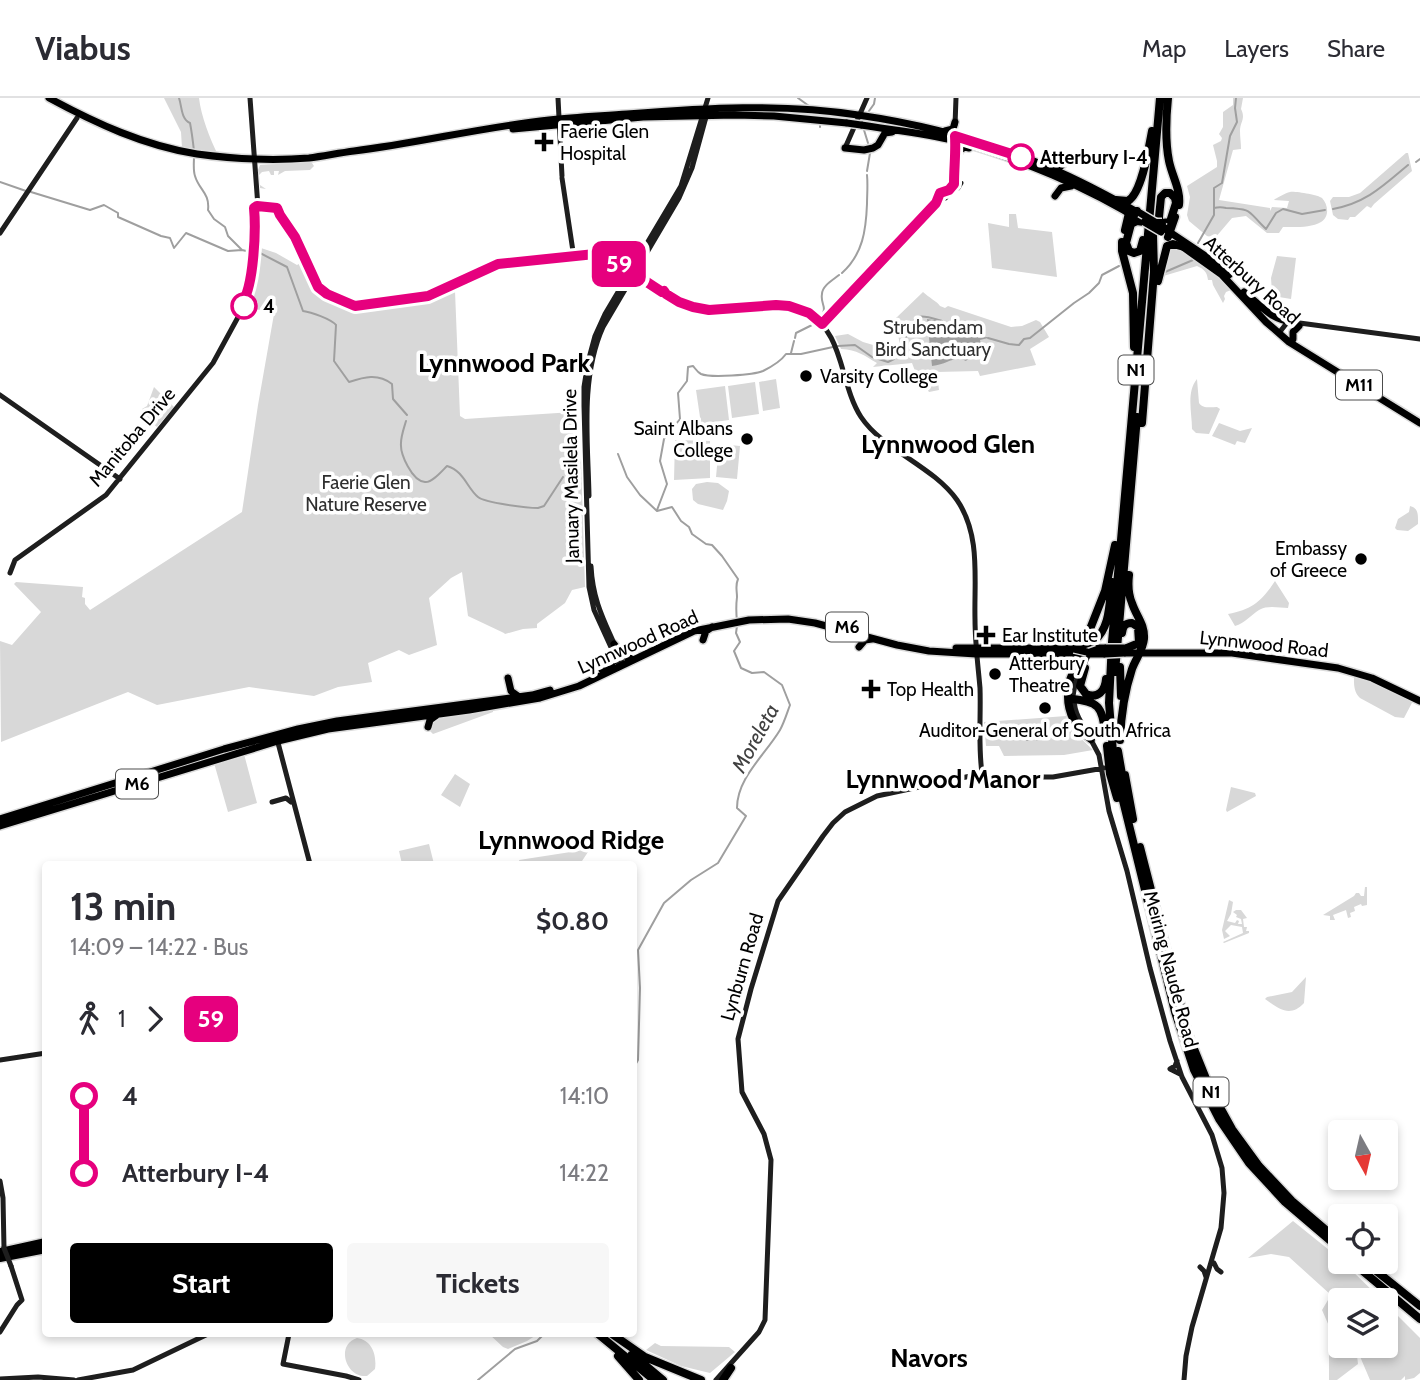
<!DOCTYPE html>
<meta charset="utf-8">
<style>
:root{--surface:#fff;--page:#f7f7f7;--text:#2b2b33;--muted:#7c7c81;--line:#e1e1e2;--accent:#000}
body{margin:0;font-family:Cabin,sans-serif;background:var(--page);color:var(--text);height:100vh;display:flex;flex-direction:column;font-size:26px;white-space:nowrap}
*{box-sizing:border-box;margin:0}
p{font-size:23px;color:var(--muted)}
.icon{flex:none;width:38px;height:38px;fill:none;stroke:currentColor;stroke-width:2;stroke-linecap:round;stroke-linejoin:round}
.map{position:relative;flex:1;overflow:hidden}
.drawer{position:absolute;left:42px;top:763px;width:595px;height:476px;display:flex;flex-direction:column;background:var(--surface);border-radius:7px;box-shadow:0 4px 10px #0003}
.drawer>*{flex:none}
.badge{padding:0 14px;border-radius:10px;font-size:24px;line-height:46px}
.needle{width:46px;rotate:172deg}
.buttons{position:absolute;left:1328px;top:1022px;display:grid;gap:14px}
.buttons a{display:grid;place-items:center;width:70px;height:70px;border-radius:7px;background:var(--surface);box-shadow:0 4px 10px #0003;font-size:35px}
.map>.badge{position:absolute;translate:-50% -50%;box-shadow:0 0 0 4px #fff}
.legs{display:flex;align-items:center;gap:10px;height:77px;padding:0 28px;font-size:23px}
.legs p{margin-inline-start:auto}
.headline{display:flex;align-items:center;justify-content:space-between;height:119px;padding:0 28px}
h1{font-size:38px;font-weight:700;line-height:52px}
.primary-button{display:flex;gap:14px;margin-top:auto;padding:14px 28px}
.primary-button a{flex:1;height:80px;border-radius:7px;background:var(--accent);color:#fff;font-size:28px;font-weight:700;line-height:80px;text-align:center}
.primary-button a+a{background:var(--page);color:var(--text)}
ul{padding:0 28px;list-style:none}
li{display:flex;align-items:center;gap:24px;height:77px;font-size:26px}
li i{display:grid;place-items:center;width:10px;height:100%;margin:0 9px;background:currentColor}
li i::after{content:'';width:18px;height:18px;margin:-9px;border:5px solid;border-radius:50%;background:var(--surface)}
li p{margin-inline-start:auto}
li:first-child i{background:linear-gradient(#0000 50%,currentColor 0)}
li:last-child i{background:linear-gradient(currentColor 50%,#0000 0)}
header{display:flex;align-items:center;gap:42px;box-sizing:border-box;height:98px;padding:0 35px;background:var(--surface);border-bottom:2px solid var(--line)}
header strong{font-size:33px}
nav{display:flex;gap:38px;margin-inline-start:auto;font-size:24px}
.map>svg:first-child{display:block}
</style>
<header>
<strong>Viabus</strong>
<nav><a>Map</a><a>Layers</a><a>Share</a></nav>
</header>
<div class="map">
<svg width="1420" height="1282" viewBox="0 0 1420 1282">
<rect width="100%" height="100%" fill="#fff"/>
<path fill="#d8d8d8" d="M164,0H199C201,18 210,41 218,57L182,50L181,34Z
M1233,0H1243L1241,11C1246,21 1240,24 1240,33C1240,39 1241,45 1241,51L1233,52L1219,102L1270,110V113L1272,109L1287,110L1289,103L1274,102L1275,101C1279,99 1285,95 1290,94C1295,93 1318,97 1322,100C1328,106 1330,119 1321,124C1311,130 1295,129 1283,129L1279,135H1267L1246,118L1232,120L1215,140L1207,138L1189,123L1187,117L1190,99L1187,88L1217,69V63L1213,47L1221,43L1222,40L1219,36L1223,29V14L1233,7Z
M1406,55H1408L1412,73L1374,106L1371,110L1367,108L1355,119H1350L1348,122L1338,121L1333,117L1330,103L1333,99H1349L1360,95Z
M310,64L312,65L314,68L310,72L285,73L278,77L279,73H274V77H271L269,73L262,74L259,77L260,87L266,91L260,90L258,72L260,67Z
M1009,116H1016L1018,130L1052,134L1057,179L992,170L988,125L1009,129Z
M255,148L276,155L297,167L302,164C311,184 313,193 333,204C343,209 350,212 361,213L432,203L454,192L455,193L460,318L465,321L573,314L574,358L581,361L585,489L572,492L565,505L537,526V530L523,531L505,536L504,535L468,518L462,474L451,480L429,500L437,547L409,557L399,552L368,565L372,584L338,589L314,598L249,589L157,607L128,594C86,610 44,627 1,644L0,543L12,547L41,514L14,486L16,484L83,489L82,499L85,500V506L90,512L242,414L258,307L274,216L256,211L258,204L249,201C252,191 256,182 257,172C257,163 254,156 255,148Z
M1174,148L1224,183L1231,192L1226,194L1224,198L1225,201L1223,205L1213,187L1212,182H1208C1207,174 1204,171 1197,168L1160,179L1167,150Z
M1277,158L1296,160L1291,201L1279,199L1272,194L1271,180Z
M923,194C928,199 938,204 940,208L945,210L948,208L1011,229L1022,228L1036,222L1040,224L1049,239L1030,251L1036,267L980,278L978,273L937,274L939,292L929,294L915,273L912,265L873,269L877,265C863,257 858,252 841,251L835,238L848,236L863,244L880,249L900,247L895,221Z
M776,281L780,310L763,313L759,284Z
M1197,281L1199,305C1203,311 1211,309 1217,309L1220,311L1209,336L1196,335L1192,331C1192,315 1186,294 1197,281Z
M755,284L759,316L732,320L728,288Z
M725,288L729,322L701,326L696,292Z
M154,289L174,309L157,329L147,321L142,311L147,308Z
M1219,325L1240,333L1252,330L1245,345L1237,343L1235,347L1212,338Z
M675,342L710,343V380L674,382Z
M719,346L740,348L737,381L716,379Z
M707,384L718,385L729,393L727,403L723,412L698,406L693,402L692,391L696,386Z
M1410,408C1419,410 1418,418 1418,426L1408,433L1397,432L1395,430L1398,421L1409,414Z
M1275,483L1289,505L1288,510C1279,510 1268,507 1259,512C1251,517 1245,525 1235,528L1228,516C1252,511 1261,504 1275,483Z
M1354,575L1414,601L1404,620L1395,619L1360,600C1353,593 1354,585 1354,575Z
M493,611V614L433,636L430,633V625L434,620Z
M1066,618L1071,631L1093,652L1064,657L1004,658L999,648H986L984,624Z
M244,656L257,705L228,714L214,665Z
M455,676L470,686L460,709L441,697Z
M1231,689L1255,695L1256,698L1227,714L1226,712Z
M429,746L434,766H402L399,753Z
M590,751L580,766H520L519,762Z
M1365,789H1367V807L1362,808L1361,806L1354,809L1355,813L1350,815L1351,819L1348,820L1346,812L1333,817L1335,822H1330V818L1323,817L1354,798L1356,795H1359L1361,798H1364Z
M1229,802L1233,804L1231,816L1227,823L1235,825L1237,822L1239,823L1238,826H1242L1241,821L1236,819L1237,817L1233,814L1236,812H1241L1247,820L1243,821L1244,829H1247L1246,833H1249V835L1224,845L1223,844L1243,835L1242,829L1231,827L1225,833L1230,838L1224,841L1222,832Z
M1306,879L1304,905C1290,920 1279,911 1265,901L1267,899L1292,894Z
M1293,1123L1339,1160L1340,1164H1343L1382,1202H1340V1215L1337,1205L1340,1219V1248H1386V1206L1420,1240V1275L1414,1280L1405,1282V1278L1401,1282H1370L1356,1249L1358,1266L1337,1282H1329V1228L1322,1212L1331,1197L1289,1159L1271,1156L1248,1160Z
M489,1236H538L527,1243L508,1251L503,1249Z
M357,1240C372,1242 377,1257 375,1271L367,1278C346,1280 335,1247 357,1240Z
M655,1245L661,1248L729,1249L735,1254L710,1275L681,1268L646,1252Z"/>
<path fill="#9f9f9f" d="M927,221L958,226L970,232L971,235L978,238V240L987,239L988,240L980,242L982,250L979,249L966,263C953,257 949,266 932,268Z"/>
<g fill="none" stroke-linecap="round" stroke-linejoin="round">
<path stroke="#9f9f9f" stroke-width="2" d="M179,0C182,9 181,21 190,25C192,35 193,44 194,53
M798,0L809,8
M869,13L874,6L875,0
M820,28V29
M864,32L868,45
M194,59C194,64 193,72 195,78C199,92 210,95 208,112L214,121L225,129L228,138L242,152L255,155H260L287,169L303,213C311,214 331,221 336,227L334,263L349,284C364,279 378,275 392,286L393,301L407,317
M1416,64L1420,61
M867,73L870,55
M0,84L26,93
M31,94L90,112L104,107L118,115V119L161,138L170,140L174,150L186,135L228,153L242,152
M1214,110V90L1222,85L1230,38L1237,24L1235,10L1236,0
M1333,111C1366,105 1383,88 1408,67
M1198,145L1214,117V110C1218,109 1222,109 1226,110C1254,111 1247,113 1266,131L1276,115L1283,111L1302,116L1325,112
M1165,174L1193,162
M842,175C863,156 866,132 867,106C867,97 868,87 867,77
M821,220C828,208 820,206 822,196C822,188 833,182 839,177
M795,240L796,235L816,225
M988,240L1009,246L1019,247L1024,241L1030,240L1074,205L1089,195L1099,185L1102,177L1119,168
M838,248L855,247L872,259L888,264L894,261
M791,255L794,243
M900,257C904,248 909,223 918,219C924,217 935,221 942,223
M406,323C404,330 401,338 401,345C400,356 412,383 425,384C432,385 442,373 447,368C464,373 467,390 478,399C485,405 528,410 538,410L544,408L563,379
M618,356L627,379L640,397L657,413L672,409L681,423L689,429L692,436L706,446L712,447L722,458L738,481C735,488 737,492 737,499C736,507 736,514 737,523
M571,370L577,362H579
M657,412L667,386L660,363L664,341L680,321L678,295L687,283L688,269L693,268C695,270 697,274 701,276C711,280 753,277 763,273C771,269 781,263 786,256H801L833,249
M1025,638L1028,640L1027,642L1035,640L1037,642L1066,632
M634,969L638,962L640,890L638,852L664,805L691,782L718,765L746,718L737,710C737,680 765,657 780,632C784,625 787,615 790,607L782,587L764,574L752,575L741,570L734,553L740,544L736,535L737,528
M478,1282L515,1251L537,1243L544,1236"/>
<defs>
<path id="primary" d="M49,0C95,25 145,48 197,56C234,61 272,63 309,60C324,58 339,55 354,53C419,45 483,29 549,22C575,19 601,18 627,16C704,10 782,5 858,17C921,26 989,44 1048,69C1079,82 1109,98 1139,115
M861,27C892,32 925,35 956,43C1018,60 1089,90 1143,124
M513,31L643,19L735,17L774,18L847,25
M945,33L953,31L955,24
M845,50L864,52L873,50L878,47L885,35L892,34
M955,62L960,52L965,49L969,50
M1053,70L1061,68L1068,61
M1055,98L1061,90L1071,88
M1165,131L1213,163L1229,177
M1180,147L1222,177L1266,224L1289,244L1420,325
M1244,194C1262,208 1268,220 1292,224
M1293,241V234L1299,228
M703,542L706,533L712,529
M614,546L622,557L630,560
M859,549L865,542L872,541
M956,550H1074
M1088,550H1106
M1124,555H1232L1338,570L1372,580L1420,603
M1085,556H1105
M602,572L613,564V555
M508,580L511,593L518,598
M428,629L430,622L437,617
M0,721L224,651L298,631L337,623L532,597L550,592
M0,728L278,643L328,631L469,612L540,600L579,588L694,533L749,522L788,521L815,525L897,547L929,553L976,556H1073"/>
<path id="highway" d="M1160,0L1112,544L1109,605L1114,666L1175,914L1194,972L1219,1021L1249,1065L1285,1104L1340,1151
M1168,0C1166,20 1165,43 1169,63C1172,78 1181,92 1179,107
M1116,102L1128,103C1142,95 1149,49 1152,33
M1158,129L1161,99L1165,95H1170L1175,100L1176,105L1170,124L1162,125
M1125,132L1129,115L1137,113
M1168,139L1175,119
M1143,142L1140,153L1134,155L1129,153L1126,145L1131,126L1137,123L1144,124
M1122,144V153L1133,195L1134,249
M1158,183L1167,148L1173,146L1184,149
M1142,325L1154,174L1153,136
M1122,535C1123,528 1125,525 1132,525L1138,529L1139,545L1127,550
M1094,543C1111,529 1109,504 1112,484
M1120,569L1121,598
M1085,570L1080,588L1086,596C1098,601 1105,593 1106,581
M1115,574L1137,319
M1072,601C1098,603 1103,609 1105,635
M1091,641C1071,626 1064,607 1070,582L1105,493L1115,447
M1120,642C1121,617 1124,595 1132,571C1136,560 1143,552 1144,541C1145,526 1136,518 1132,505C1128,496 1128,486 1129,477
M1107,648L1110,676L1117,700
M1118,653L1123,682
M1125,677L1133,721
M1140,749L1188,936L1211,993L1232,1031L1259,1068L1292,1103L1340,1144
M0,1154L46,1144
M0,1160L46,1151
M1352,1164L1420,1221
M1365,1164L1420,1208
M598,1236L654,1282
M612,1236L645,1259L701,1282
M632,1256L663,1282
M618,1258L639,1282
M723,1282L731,1270"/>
</defs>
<use href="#primary" stroke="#dbdbdb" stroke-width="10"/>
<use href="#highway" stroke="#dbdbdb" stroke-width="11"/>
<path stroke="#1e1e1e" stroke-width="5" d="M250,0L258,109
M558,0L562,78
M955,27L956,0
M845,50L867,0
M562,80L574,160
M956,83L961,85L958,90L954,87Z
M954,86C953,71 958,55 955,40
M939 97a4 4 0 1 1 8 0a4 4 0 1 1-8 0Z
M259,109H274
M276,113L292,134L318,189L329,198L356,208L430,198L500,165L593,158L603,160L661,196
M0,135L77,20
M665,198C681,206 698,213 716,213C745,212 778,199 805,213C845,234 839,285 861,319C883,352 933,368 957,402C981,437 974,481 975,521C975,545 978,567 980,590C981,618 978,648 982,675
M240,207H243V210H240Z
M243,207L252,171L255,111
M822,226L936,105L940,98
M1279,235L1286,226L1292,224L1420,241
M0,297L120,381
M589,398C588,344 580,280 603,229L679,100L692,70L706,19
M591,468C593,509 609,530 623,567
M10,475L15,462L106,397L213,265L243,210
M620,569L594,512L589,489L584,308V289L588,264L595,238L605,216L681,88L708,0
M1074,600C1074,616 1082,626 1091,638
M1072,604L1075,586L1089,556
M1090,640L1099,657L1109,713L1127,773L1150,870L1170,943L1182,979L1212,1037L1222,1070L1224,1095L1221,1130L1192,1229L1186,1258L1184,1282
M277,641L310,766
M979,679H1053L1104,670
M272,704L286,700L291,704
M0,962L46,955
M1177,963L1175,968L1170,971L1180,976
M0,1083L3,1100L4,1150
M1214,1165L1217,1171L1221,1174
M1200,1169L1204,1173L1206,1179
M0,1234L17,1207L22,1202L11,1168
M289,1236L283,1266L346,1278L359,1282
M0,1281L38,1279L74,1282
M78,1282L133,1272L208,1236
M716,1282L759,1234L765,1222L771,1062L764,1036L742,994L738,941L751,891L778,803L823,738L833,725L845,714L877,698L980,676"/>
<use href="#primary" stroke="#000" stroke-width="7"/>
<use href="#highway" stroke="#000" stroke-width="8"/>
<defs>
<path id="primary-bridge" d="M847,25L861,27
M1140,115L1165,130
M1144,124L1161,134
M1106,550H1125
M1074,551L1087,554
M1105,556L1124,555"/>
<path id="highway-bridge" d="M1156,125H1162
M1074,550L1094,543"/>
</defs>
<use href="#primary-bridge" stroke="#dbdbdb" stroke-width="10" stroke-linecap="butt"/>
<use href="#highway-bridge" stroke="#dbdbdb" stroke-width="11" stroke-linecap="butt"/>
<path stroke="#1e1e1e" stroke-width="5" d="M4,1150L11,1168"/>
<use href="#primary-bridge" stroke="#000" stroke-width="7"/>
<use href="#highway-bridge" stroke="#000" stroke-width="8"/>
</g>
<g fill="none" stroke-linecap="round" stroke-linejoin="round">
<defs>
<path id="line-1" d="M244,208L241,206C254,191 256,131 254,110L257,108L277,110L280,117L295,139L318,189L327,196L355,208L428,198L498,166L595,156L603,158L627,171L662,194L664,193L666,196L679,204L693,209L709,212L776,207L789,208L809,215L822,226L936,105L940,95L949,92L954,86C954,70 956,54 955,38L1021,59"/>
</defs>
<use href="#line-1" stroke="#fff" stroke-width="16"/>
<use href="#line-1" stroke="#e6007e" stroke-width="10"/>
</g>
<g fill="#000" stroke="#fff" stroke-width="2.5">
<path d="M540.5 33.5h7v7h7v7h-7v7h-7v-7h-7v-7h7z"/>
<circle cx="806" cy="278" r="7"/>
<circle cx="747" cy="341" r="7"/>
<circle cx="1361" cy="461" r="7"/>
<path d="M982.5 526.5h7v7h7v7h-7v7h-7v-7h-7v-7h7z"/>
<circle cx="995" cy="576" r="7"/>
<path d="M867.5 580.5h7v7h7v7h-7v7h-7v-7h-7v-7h7z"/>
<circle cx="1045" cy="610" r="7"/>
</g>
<g fill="#fff" stroke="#e6007e" stroke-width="3.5">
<circle cx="1021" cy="59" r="12"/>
<circle cx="244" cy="208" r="12"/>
</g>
<g text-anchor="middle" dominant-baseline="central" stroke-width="7" stroke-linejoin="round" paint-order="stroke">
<g fill="#fff" stroke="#4c4c4c" stroke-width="2">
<rect x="1118.5" y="257.5" width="35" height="29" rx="5"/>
<rect x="1336" y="272.5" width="46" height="29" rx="5"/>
<rect x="826" y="514.5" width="42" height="29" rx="5"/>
<rect x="116" y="671.5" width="42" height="29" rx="5"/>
<rect x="1193.5" y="979.5" width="35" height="29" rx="5"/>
</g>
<g font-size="18" font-weight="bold" fill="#000">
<text x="1136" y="272">N1</text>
<text x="1359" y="287">M11</text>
<text x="847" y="529">M6</text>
<text x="137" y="686">M6</text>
<text x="1211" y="994">N1</text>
</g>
<g font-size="19" fill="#000" stroke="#fff" text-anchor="start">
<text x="560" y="33">Faerie Glen<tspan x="560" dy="22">Hospital</tspan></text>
<text x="820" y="278">Varsity College</text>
<text x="733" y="330" text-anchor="end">Saint Albans<tspan x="733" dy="22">College</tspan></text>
<text x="1347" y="450" text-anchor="end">Embassy<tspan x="1347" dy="22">of Greece</tspan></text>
<text x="1002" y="537">Ear Institute</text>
<text x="1009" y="565">Atterbury<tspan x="1009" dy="22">Theatre</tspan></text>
<text x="887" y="591">Top Health</text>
<text x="1045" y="632" text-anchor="middle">Auditor-General of South Africa</text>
</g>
<g font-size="19" font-weight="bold" fill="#000" stroke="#fff" text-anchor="start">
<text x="1040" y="59">Atterbury I-4</text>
<text x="263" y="208">4</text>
</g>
<g font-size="19" fill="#000" stroke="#fff">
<text transform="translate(1252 182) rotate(42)">Atterbury Road</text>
<text transform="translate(132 339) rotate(-50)">Manitoba Drive</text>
<text transform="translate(571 378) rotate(-91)">January Masilela Drive</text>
<text transform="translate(638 544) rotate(-24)">Lynnwood Road</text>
<text transform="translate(1264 546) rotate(6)">Lynnwood Road</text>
<text transform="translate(742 869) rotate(-74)">Lynburn Road</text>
<text transform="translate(1171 871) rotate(75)">Meiring Naude Road</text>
</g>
<g font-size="19" fill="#2f2f2f" stroke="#fff">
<text x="933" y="229">Strubendam<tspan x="933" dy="22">Bird Sanctuary</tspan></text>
<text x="366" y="384">Faerie Glen<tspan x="366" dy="22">Nature Reserve</tspan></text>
</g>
<g font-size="21" font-style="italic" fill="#404040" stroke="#fff">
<text transform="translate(755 640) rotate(-61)">Moreleta</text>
</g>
<g font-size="26" font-weight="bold" fill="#000" stroke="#fff">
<text x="504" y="265">Lynnwood Park</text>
<text x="948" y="346">Lynnwood Glen</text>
<text x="943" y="681">Lynnwood Manor</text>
<text x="571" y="742">Lynnwood Ridge</text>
<text x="929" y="1260">Navors</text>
</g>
</g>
</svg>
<div class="buttons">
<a><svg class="needle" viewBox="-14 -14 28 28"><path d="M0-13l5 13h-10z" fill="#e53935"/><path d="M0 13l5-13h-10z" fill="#7c7c81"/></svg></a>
<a><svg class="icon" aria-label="locate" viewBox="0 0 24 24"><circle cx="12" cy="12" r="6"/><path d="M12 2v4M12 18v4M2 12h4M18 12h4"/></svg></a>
<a><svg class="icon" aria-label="layers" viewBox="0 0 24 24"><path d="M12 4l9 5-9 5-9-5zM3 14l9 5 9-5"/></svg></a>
</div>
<b class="badge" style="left:619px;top:166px;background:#e6007e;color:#fff">59</b>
<section class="drawer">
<div class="headline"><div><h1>13 min</h1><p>14:09 – 14:22 · Bus</p></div><b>$0.80</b></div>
<div class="legs"><svg class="icon" aria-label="walk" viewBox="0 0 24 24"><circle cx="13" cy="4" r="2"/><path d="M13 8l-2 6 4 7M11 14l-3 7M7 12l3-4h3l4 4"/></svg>1<svg class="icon" aria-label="forward" viewBox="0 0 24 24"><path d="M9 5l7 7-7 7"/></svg><b class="badge" style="background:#e6007e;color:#fff">59</b></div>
<ul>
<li><i style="color:#e6007e"></i><b>4</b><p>14:10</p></li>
<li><i style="color:#e6007e"></i><b>Atterbury I-4</b><p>14:22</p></li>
</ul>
<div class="primary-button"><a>Start</a><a>Tickets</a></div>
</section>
</div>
